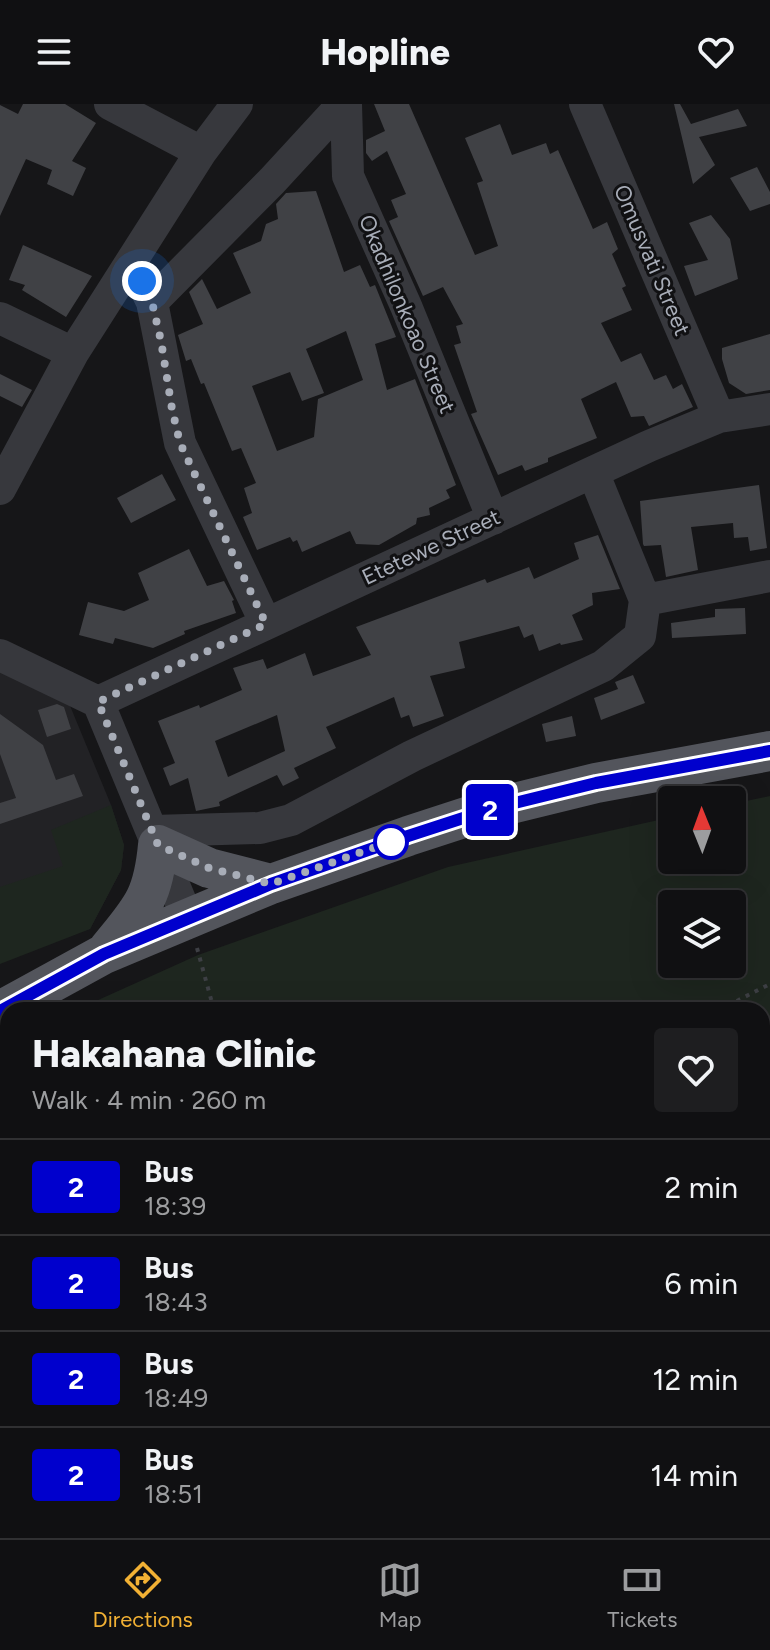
<!DOCTYPE html>
<meta charset="utf-8">
<style>
:root{--surface:#101012;--page:#1e1e20;--text:#f1f3f6;--muted:#9c9d9f;--line:#303032;--accent:#f2b134}
body{margin:0;font-family:Figtree,sans-serif;background:var(--page);color:var(--text);height:100vh;display:flex;flex-direction:column;font-size:30px;white-space:nowrap}
*{box-sizing:border-box;margin:0}
p{font-size:26px;color:var(--muted)}
.icon{flex:none;width:44px;height:44px;fill:none;stroke:currentColor;stroke-width:2;stroke-linecap:round;stroke-linejoin:round}
.map{position:relative;flex:1;overflow:hidden}
.details{position:absolute;left:0px;top:898px;width:770px;height:536px;display:flex;flex-direction:column;background:var(--surface);border-radius:24px 24px 0 0;box-shadow:0 8px 32px #0002,0 0 0 2px var(--line)}
.details>*{flex:none}
.badge{padding:0 16px;border-radius:6px;font-size:28px;line-height:52px}
.needle{width:52px;rotate:359deg}
.fabs{position:absolute;left:658px;top:682px;display:grid;gap:16px}
.fabs a{display:grid;place-items:center;width:88px;height:88px;border-radius:8px;background:var(--surface);box-shadow:0 8px 32px #0002,0 0 0 2px var(--line);font-size:40px}
.you{position:absolute;width:40px;height:40px;margin:-20px;border:6px solid #fff;border-radius:50%;background:#1a73e8;box-shadow:0 0 0 12px #1a73e833}
.map>.badge{position:absolute;translate:-50% -50%;box-shadow:0 0 0 4px #fff}
.round{display:grid;place-items:center;flex:none;width:84px;height:84px;border-radius:8px;background:var(--page)}
.headline{display:flex;align-items:center;justify-content:space-between;height:136px;padding:0 32px}
h1{font-size:38px;font-weight:800;line-height:60px}
ul{padding:0;list-style:none}
li{display:flex;align-items:center;gap:24px;height:96px;padding:0 32px;border-top:2px solid var(--line)}
li div{flex:1}
li b{display:block;font-size:30px}
li em{font-style:normal}
li .badge{min-width:88px;font-weight:700;text-align:center}
header{display:flex;justify-content:space-between;align-items:center;height:104px;padding:0 32px;background:var(--surface);font-size:36px;font-weight:800}
.dock{display:flex;justify-content:space-around;align-items:center;height:112px;border-top:2px solid var(--line);background:var(--surface);font-size:22px;color:var(--muted)}
.dock a{display:grid;justify-items:center;gap:4px}
.dock .selected{color:var(--accent)}
.map>svg:first-child{display:block}
</style>
<header><svg class="icon" aria-label="menu" viewBox="0 0 24 24"><path d="M4 6h16M4 12h16M4 18h16"/></svg>Hopline<svg class="icon" aria-label="heart" viewBox="0 0 24 24"><path d="M12 20l-8-8c-3-5 5-10 8-4 3-6 11-1 8 4z"/></svg></header>
<div class="map">
<svg width="770" height="1434" viewBox="0 0 770 1434">
<rect width="100%" height="100%" fill="#161618"/>
<path fill="#222225" d="M0,561L66,592L111,701L124,741L121,766L90,825L0,851Z
M770,1166V1434H397L389,1426H762V1170Z"/>
<path fill="#1e261f" fill-rule="evenodd" d="M770,692V1166L762,1170V906H76L198,851L448,763L672,713V756H732V700ZM732,800V860H672V800Z
M111,701L124,741L121,766L90,825L0,860V783L63,762L51,726Z
M8,936V1426H257L241,1434H0V940Z"/>
<path fill="#404145" fill-rule="evenodd" d="M23,0H65L96,19L72,57L86,64L73,92L47,80L52,66L26,55L0,112V1L18,10Z
M374,0H409L475,151L498,142L477,79L483,77L465,34L500,20L512,51L546,39L550,50L558,46L593,125L607,118L618,145L612,150L626,182L622,184L632,206L601,219L621,258L641,249L654,276L666,271L673,285L682,280L693,303L649,322L644,312L631,313L616,278L581,295L597,334L548,354V358L525,367L522,361L498,371L471,310L477,308L454,241L461,239L456,222L463,220L443,183L423,192L389,117L398,113L391,96L406,90L387,47L372,57L366,49V36L385,27Z
M674,0H680L691,20L738,5L747,22L699,33L715,61L693,80Z
M757,63L770,88V100L750,107L730,74Z
M316,87L344,168L360,161L370,183L375,181L396,233L375,240L387,286L415,275L456,381L446,386L450,394L429,404L430,411L417,414L416,420L379,441L356,440L350,427L302,448L297,436L293,438L290,433L257,446L243,413L252,409L244,384L256,379L241,344L232,347L204,279L201,280L191,255L186,257L178,231L203,220L189,188L202,175L217,205L251,189L233,149L261,137L266,120L278,115L276,100L286,89ZM346,227L363,276L318,295L314,333L277,347L252,282L290,268L302,297L324,289L306,245Z
M711,111L730,135L738,175L695,192L684,162L708,156L689,119Z
M23,141L92,172L66,213L22,186L25,181L9,176Z
M770,230V286L746,290L729,279L722,255V244Z
M0,270L32,286L22,303L0,292Z
M162,370L176,396L131,419L117,394Z
M759,381L767,444L750,447L748,433L734,434L733,419L691,423L698,466L666,473L661,441L644,442L643,440L640,397Z
M598,431L620,485L592,489L593,501L572,511L583,536L561,541L560,539L539,547L533,530L524,534L519,522L459,538L465,564L430,572L444,612L413,623L409,611L401,614L394,593L326,623L336,644L294,664L299,674L283,682L277,671L219,698L220,702L196,707L188,674L170,682L163,664L175,659L158,617L199,601L200,604L242,586L233,564L263,555L267,565L305,549L313,572L371,551L356,523L485,475L487,479L529,463L534,475L579,455L574,439ZM277,611L285,647L228,673L215,637Z
M189,445L207,482L224,477L234,496L232,497L236,509L184,527L185,530L153,544L115,534L113,540L79,531L88,498L124,507L149,496L138,469Z
M745,504L746,530L672,534L671,519L715,513V505Z
M633,571L645,599L601,616L594,594L618,585L615,578Z
M57,600L64,603L71,625L47,633L38,606Z
M0,610L43,641L56,676L74,670L83,692L0,720V699L16,694L0,650Z
M572,612L576,632L546,638L542,620Z"/>
<g fill="none" stroke-linecap="round" stroke-linejoin="round">
<path stroke="#3d3f44" stroke-width="4" stroke-dasharray="4 6" stroke-linecap="butt" d="M197,844L214,906
M719,906L770,880
M762,1156L770,1152
M0,1221L8,1225
M0,1365L8,1363
M339,1426L347,1434"/>
<path stroke="#37383d" stroke-width="32" d="M110,0L201,48
M346,0L348,72L406,202L493,415
M585,0L719,313
M129,164L142,177L152,198L180,339L266,520
M152,198L272,77L343,0
M0,214L73,249
M0,385L73,249L201,48L237,0
M645,496L770,472
M0,551L98,598L188,815
M98,598L649,342L719,313L770,305
M153,727L260,724L291,716L412,652L603,562L640,532L645,496L593,368
M706,1426L724,1434"/>
<path stroke="#53555c" stroke-width="40" d="M107,847C140,806 153,796 158,741L209,764L271,780
M0,907L104,850L271,780L408,732L494,704L596,679L770,647"/>
</g>
<g fill="none" stroke-linecap="round" stroke-linejoin="round">
<defs>
<path id="line" d="M0,907L104,850L271,780L408,732L494,704L596,679L770,647"/>
</defs>
<use href="#line" stroke="#fff" stroke-width="18"/>
<use href="#line" stroke="#0000cd" stroke-width="12"/>
<path stroke="#a8adb8" stroke-width="8" stroke-dasharray="0 14.4" d="M142,177L152,198L161,237L172,305L180,339L266,520L98,598L158,741L209,764L271,780L393,737L391,738"/>
</g>
<circle fill="#fff" stroke="#0000cd" stroke-width="4" cx="391" cy="738" r="16"/>
<g text-anchor="middle" dominant-baseline="central" stroke-width="6" stroke-linejoin="round" paint-order="stroke">
<g font-size="22" fill="#a8adb8" stroke="#111113">
<text transform="translate(652 156) rotate(67)">Omusvati Street</text>
<text transform="translate(407 210) rotate(67)">Okadhilonkoao Street</text>
<text transform="translate(431 443) rotate(-25)">Etetewe Street</text>
</g>
</g>
</svg>
<div class="fabs">
<a><svg class="needle" viewBox="-14 -14 28 28"><path d="M0-13l5 13h-10z" fill="#e53935"/><path d="M0 13l5-13h-10z" fill="#9c9d9f"/></svg></a>
<a><svg class="icon" aria-label="layers" viewBox="0 0 24 24"><path d="M12 4l9 5-9 5-9-5zM3 14l9 5 9-5"/></svg></a>
</div>
<div class="you" style="left:142px;top:177px"></div>
<b class="badge" style="left:490px;top:706px;background:#0000cd;color:#fff">2</b>
<section class="details">
<div class="headline"><div><h1>Hakahana Clinic</h1><p>Walk · 4 min · 260 m</p></div><a class="round"><svg class="icon" aria-label="heart" viewBox="0 0 24 24"><path d="M12 20l-8-8c-3-5 5-10 8-4 3-6 11-1 8 4z"/></svg></a></div>
<ul>
<li><span class="badge" style="background:#0000cd;color:#fff">2</span><div><b>Bus</b><p>18:39</p></div><em>2 min</em></li>
<li><span class="badge" style="background:#0000cd;color:#fff">2</span><div><b>Bus</b><p>18:43</p></div><em>6 min</em></li>
<li><span class="badge" style="background:#0000cd;color:#fff">2</span><div><b>Bus</b><p>18:49</p></div><em>12 min</em></li>
<li><span class="badge" style="background:#0000cd;color:#fff">2</span><div><b>Bus</b><p>18:51</p></div><em>14 min</em></li>
</ul>
</section>
</div>
<nav class="dock">
<a class="selected"><svg class="icon" aria-label="directions" viewBox="0 0 24 24"><path d="M12 3l9 9-9 9-9-9zM9 14v-3h6M13 9l2 2-2 2"/></svg>Directions</a>
<a><svg class="icon" aria-label="map" viewBox="0 0 24 24"><path d="M3 6l6-2 6 2 6-2v14l-6 2-6-2-6 2zM9 4v14M15 6v14"/></svg>Map</a>
<a><svg class="icon" aria-label="tickets" viewBox="0 0 24 24"><path d="M3 7h18v10H3zM15 7v10"/></svg>Tickets</a>
</nav>
